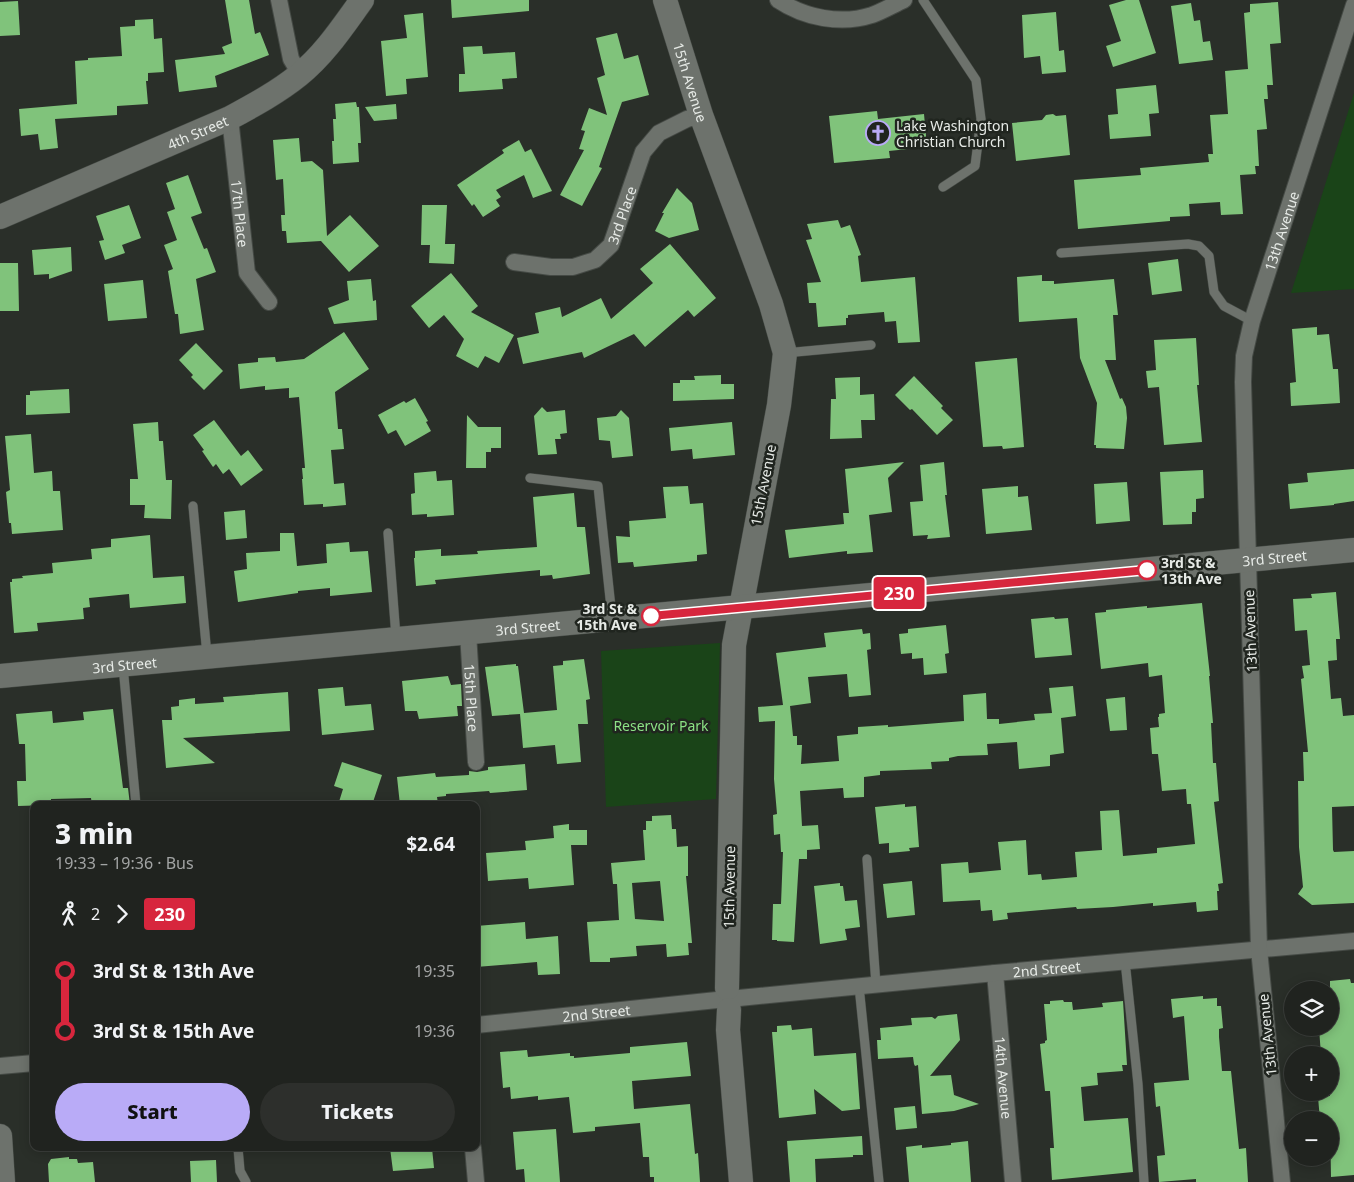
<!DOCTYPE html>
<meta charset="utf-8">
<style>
:root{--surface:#20231f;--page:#2d2f2c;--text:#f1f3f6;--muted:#a2a4a4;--line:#3d403d;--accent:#b9abf7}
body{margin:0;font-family:"Noto Sans",sans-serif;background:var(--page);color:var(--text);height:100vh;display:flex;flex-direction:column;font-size:19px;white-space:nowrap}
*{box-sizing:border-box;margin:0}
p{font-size:16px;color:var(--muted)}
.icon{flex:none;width:28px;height:28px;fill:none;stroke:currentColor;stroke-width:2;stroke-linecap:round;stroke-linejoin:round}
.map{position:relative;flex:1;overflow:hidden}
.drawer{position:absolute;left:30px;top:801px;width:450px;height:350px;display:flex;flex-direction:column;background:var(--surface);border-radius:10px;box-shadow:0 2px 12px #0003,0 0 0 1px var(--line)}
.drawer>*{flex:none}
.badge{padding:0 10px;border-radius:4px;font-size:18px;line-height:32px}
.fabs{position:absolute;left:1284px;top:981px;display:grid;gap:10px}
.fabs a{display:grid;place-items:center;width:55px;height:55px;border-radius:50%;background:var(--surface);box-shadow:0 2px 12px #0003,0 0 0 1px var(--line);font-size:25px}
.map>.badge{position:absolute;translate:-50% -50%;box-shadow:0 0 0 2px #fff}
.legs{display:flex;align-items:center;gap:8px;height:55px;padding:0 25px;font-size:16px}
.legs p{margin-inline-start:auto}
.overview{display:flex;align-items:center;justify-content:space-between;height:85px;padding:0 25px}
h1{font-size:28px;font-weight:800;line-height:38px}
.action{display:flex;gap:10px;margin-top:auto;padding:10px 25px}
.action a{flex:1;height:58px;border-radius:30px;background:var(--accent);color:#111;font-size:20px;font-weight:800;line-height:58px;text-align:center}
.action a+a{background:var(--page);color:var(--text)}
ul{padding:0 25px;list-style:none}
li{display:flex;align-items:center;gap:18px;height:60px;font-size:19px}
li i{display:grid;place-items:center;width:8px;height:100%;margin:0 6px;background:currentColor}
li i::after{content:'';width:12px;height:12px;margin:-6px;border:4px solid;border-radius:50%;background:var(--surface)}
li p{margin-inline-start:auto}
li:first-child i{background:linear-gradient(#0000 50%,currentColor 0)}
li:last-child i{background:linear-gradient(currentColor 50%,#0000 0)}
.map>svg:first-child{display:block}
</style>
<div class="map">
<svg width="1354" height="1182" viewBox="0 0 1354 1182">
<rect width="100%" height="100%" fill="#2a2f29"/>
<path fill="#1a4418" d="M1354,93V289L1291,293Z
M720,643L716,799L606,807L601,651Z"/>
<path fill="#80c37b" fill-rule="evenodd" d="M225,0H249L255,34L260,32L269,55L215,76L217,87L179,92L175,60L225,54L222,47L232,43Z
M451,0H529V11L452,18Z
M1126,0H1139L1156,53L1113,67L1106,46L1121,41L1109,5Z
M18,1L20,35L0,36V2Z
M1278,2L1281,43L1270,44L1273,85H1267L1268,99H1264L1267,129L1257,130L1259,166H1255L1256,174L1240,175L1243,214L1221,215L1220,202L1189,204L1190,216L1170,217V221L1078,229L1074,180L1141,175L1140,168L1209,162L1208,154H1213L1210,115L1228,114L1225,71L1248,69L1244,13L1250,12V4Z
M1191,3L1194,21L1200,20L1203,42L1210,41L1213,60L1179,64L1171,6Z
M1056,12L1059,51L1064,50L1066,72L1042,74L1040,56L1024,58L1022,15Z
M423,13L428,77L406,79L407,94L386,96L381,41L407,38L404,15Z
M153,19L154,39L162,38L164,72L148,73V81H146L148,104L117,106V115L55,119L58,148L40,150L38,134L21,136L19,109L77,104L75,61L88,60V58L122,56L120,27L135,26V20Z
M617,33L624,59L638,55L649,95L622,102L599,167L602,168L582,206L560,195L584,150L579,149L585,131L581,130L589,108L607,115L597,78L605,75L596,38Z
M482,46L483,54L515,52L517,78L502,79L503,89L459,92V74H465L463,47Z
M1156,85L1159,113L1149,114L1151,136L1110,139L1108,115L1118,114L1116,89Z
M356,102L357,107H359L361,143H358L359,162L333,164L332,141H334L333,119H336L335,104Z
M396,104L397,119L374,121L365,107Z
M877,111L878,119L924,114L927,147L889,151L890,158L834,163L829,116Z
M1053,114L1056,116L1066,115L1070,155L1016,161L1012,123L1042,120L1046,115Z
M299,138L301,162L312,161L323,170L327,236L350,215L379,246L349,272L321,241L287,243L286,231H282L281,215H285L283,179L276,180L273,140Z
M519,140L525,152L531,149L552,191L533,198L524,175L496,190L501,197L496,200L500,206L483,217L474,204L472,206L457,185L504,153L502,150Z
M188,175L202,213L191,217L204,249L207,248L216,272L196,279L204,330L180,334L178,314H175L168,271L173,269L164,245L177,240L167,212L175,209L166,183Z
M677,188L692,203L699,230L669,238L655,231L664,213H662Z
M129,205L141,238L122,245L125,253L105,260L99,241L104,240L96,216Z
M422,205H447L445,244H455L454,264L429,263L430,245H421Z
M838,220L841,228L850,225L861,255L858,256L861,282L915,277L920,342L898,343L896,321L885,322L884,312L848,315V318H846V325L818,327L816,303H809L807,283L821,282L806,240L812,239L807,224Z
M670,244L716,298L694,317L688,310L645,347L634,334L584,358L582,352L523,364L517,338L539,333L535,313L560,307L562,317L601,298L611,319L653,283L640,269Z
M71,247L72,271L49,279V274L34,275L32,250Z
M1178,259L1182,291L1152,295L1148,263Z
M0,263H18L19,311H0Z
M451,273L478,306L471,312L514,335L499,363L485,356L478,368L456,356L464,339L444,315L429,328L411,306Z
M1042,275V281H1054V284L1114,279L1118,315H1113L1116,360H1105L1120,399L1122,398L1126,407L1127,418L1124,449L1096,448V445H1094L1097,403L1080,358L1077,318L1019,322L1017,277Z
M371,279L373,301L376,300L377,320L334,324L328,308L349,300L347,281Z
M143,280L147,318L108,321L104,284Z
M1317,327V335L1329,334L1333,369H1338L1340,403L1291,406L1290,383L1296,382L1292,329Z
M344,332L369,369L335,392L338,429H342L344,449L331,450L334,484L344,483L346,505L323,507V504L304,505L302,479H303L302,468H305L299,397L289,398V388L265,390V386L240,389L238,364L258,362V358L275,357L276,362L304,359Z
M1196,338L1199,385H1197L1202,442L1164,445L1159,387L1148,388L1146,371L1156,370L1154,340Z
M196,343L223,371L204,390L191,377L193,375L179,360Z
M1017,358L1024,447L1003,449L1002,446L983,447L975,362Z
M721,375V384H734V399L673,401V383H680V380H695L694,376Z
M914,376L943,406L941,408L953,420L937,435L912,409L910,410L895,395Z
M860,377V395L874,394L875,420H861L862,438L830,439L831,399H836L835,378Z
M69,389L70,413L26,415V395H30V391Z
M415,398L428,421L426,422L431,431L405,446L396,430L388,434L378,415L404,401L406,403Z
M542,407L547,412L565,410L567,433L560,434L561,439H555L557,454L538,455L534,416Z
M621,410L629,418L633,456L612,458L610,441L599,440L597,418L616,416Z
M467,415L478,427H501V448H491V452H486V468H466Z
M214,420L241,456L248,450L263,470L241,486L229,469L223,474L216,464L213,467L202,451L204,450L193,435Z
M158,422L159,441H163L166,480H172L171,519L144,518L145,505H130V479H138L133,424Z
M732,422L735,455L693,459L692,449L671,451L669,428Z
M31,434L34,473L52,471L53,491H60L63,530L12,534L11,523H9L6,492L10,490L5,436Z
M904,462L888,478L892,512L869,515L873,552L847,554V551L789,558L785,530L844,524L843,513H849L845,469Z
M944,462L947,495H945L950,537L927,539L928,535L913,536L910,502L923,501L920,465Z
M1354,469V501L1334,504V505L1290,509L1288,484L1308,482L1307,473Z
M1203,470L1204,498L1196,499V512H1192V524L1163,525L1160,472Z
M436,471L437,481L452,480L454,515L427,517V514L412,515L411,494L415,493L414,473Z
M1127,482L1130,521L1096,524L1094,484Z
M688,486L690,504L703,503L707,554L697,555V561L634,567L633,562L618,563L616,536L630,537L629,521L666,518L663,487Z
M1018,486V497L1028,496L1032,530L986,534L982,489Z
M574,493L577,527H585L590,574L553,579L552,575L540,576V570L435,580L436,584L416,586L414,558H415V551L441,549V556L478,554L477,551L537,547L533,497Z
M245,510L247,538L226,540L224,512Z
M280,533H294L297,566L327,563L326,544L349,542L350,552L368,551L372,592L330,596V588L298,591V593L238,602L234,571L247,569L246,553L280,551Z
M150,535L153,578L184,576L186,603L130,608L129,594L89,598L90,607L83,608L84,619L37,623L38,631L14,633L10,582H12V579L23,578L22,576L53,573L52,563L92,559L91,549L111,547V539Z
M1336,592L1340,639H1336L1337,660L1328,661L1331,699L1341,698L1343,716L1354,715V806L1332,807L1333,850L1334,852L1354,851V903L1312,905L1298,894L1303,887L1299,847L1298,781H1304L1303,752H1308L1301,679L1304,678L1302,666L1310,665L1307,630L1295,631L1293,599L1312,598L1311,594Z
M1202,603L1210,676H1209L1213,723H1211L1213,763H1216L1219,801L1214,802L1223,883L1218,884L1219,891H1217L1218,910L1197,912L1196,902L1153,906V903L1113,907L1077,909L1076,907L1007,913L1008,919L993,921L992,910L981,911L980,900L943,902L941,864L968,862L969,873L1001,870L998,842L1026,840L1028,875L1041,874L1042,880L1077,877L1075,852L1102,850L1100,811L1119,810L1123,856L1157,853V848L1195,844L1191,804H1187L1186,789L1162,791L1158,754H1152L1150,728L1159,727L1158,717H1159V714L1165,713L1162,675L1149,677L1148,663L1101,669L1095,613L1106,612V610L1147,606V608Z
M1054,617L1055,619L1068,618L1072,655L1035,658L1031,619Z
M946,625L949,653L945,654L947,673L924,675L923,658L912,659V653L901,654L899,634L908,633V629Z
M862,629L863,634L870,633L871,649L867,650L871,695L849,697L847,674L808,677L811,703L790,706L793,736H797V745H802L801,764L839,761L837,736L858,734V727L888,725V727L964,721L963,695L986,693L987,719H999V724L1035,720L1034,714L1052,713L1049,688L1073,686L1076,716L1061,718L1064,753L1050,755V766L1019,769L1017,742L987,744L988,755L958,756L949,758V761L931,762L932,769L880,771V775L864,777V797L844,798L843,788L800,791L802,826L818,825L820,849L807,850V859H799L794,942L777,941V940H772L773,904H781L783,852H781L780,834L774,835L773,815L777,814L774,779L775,721L759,722L758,707L783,705L776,653L826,647L824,633Z
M584,659L590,699L586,700L588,724H578L581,762L557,764L555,745L523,748L520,714L492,716L485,667L516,664V666H518L524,713L557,710L553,666L563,665V661Z
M448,676L451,685L461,684L462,706H457L458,716L419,719L417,711H405L402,681Z
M343,687L345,706L371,704L374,730L322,735L318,689Z
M288,692L290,731L183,738L215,763L166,768L162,720H172L171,707L179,706V700L195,698V704L224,702L223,697Z
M1125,697L1127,730L1110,731L1106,699Z
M113,709L123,788H128L130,805H92L91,798L51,799V805L18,806L17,781H26L25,744H19L16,714L52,711L53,723L84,720L83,712Z
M342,762L382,775L372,805H338L343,789L334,786Z
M525,764L527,790L490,793L489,791L446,794V796L437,797L438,804L400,805L397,777L435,773L436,777L469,775V771L477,772L488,770V767Z
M905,804V807L916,806L919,847L909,848L910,851L889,853V843L879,844L875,807Z
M671,815L672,829H676L677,847L688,846V876H686L692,943H688L689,955L667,957L666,944L636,946L637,956L610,958V962H590L587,922L619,920L617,884H613L611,863L645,860L643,830H646V821H652V816ZM660,881L664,921L635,919L632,883Z
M569,824V830H587V845H571L574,885L529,889L528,878L488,881L486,853L526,850L525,841L554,838L553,826Z
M912,881L915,915L887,918L883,884Z
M840,883V886H843L845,901L857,900L860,927L845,929L847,940L820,944L814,886Z
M525,922L526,939L558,936L560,974L538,975L537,962L476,967V926Z
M1350,979L1351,983H1354V1175L1331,1177L1330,1120H1320L1318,1097L1330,1096V1055H1321L1319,1028H1330V981Z
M1203,996V999L1217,998V1006H1221L1223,1028L1219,1029V1037L1222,1071H1231L1239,1149L1246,1148L1248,1182H1196V1179L1159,1182L1157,1156L1165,1155L1160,1106L1156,1107L1154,1083L1189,1080L1184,1016L1173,1018L1171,999Z
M1063,1000L1064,1002H1072L1073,1010L1103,1007L1102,1003L1123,1001L1127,1065H1122L1123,1071L1097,1073L1098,1085L1081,1087L1084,1121L1128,1118L1133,1172L1052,1180L1050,1148H1054L1050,1091H1045L1040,1044L1045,1043V1041L1047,1040L1044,1004H1050V1001Z
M957,1014L960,1040L930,1076L951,1075L954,1095L979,1104L954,1111L922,1114L918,1065L915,1066L914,1064L913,1057L878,1059L877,1040H881L880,1028L912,1025L911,1018L932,1017L935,1019L938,1016Z
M791,1025L792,1030L812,1028L814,1056L856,1053L860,1109L842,1111L814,1089L816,1114L779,1118L772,1032H777V1026Z
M687,1042L691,1076L632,1081L634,1109L690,1104L695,1154L698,1153L700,1182H654V1177H650L649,1157H643L640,1123L595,1127V1131L573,1133L569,1097L538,1100V1096L511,1099L510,1087L503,1088L500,1052L527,1050L528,1057L570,1053V1056H574V1058L630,1053V1047Z
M915,1106L917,1128L896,1130L894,1108Z
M556,1129L560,1182H525L524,1169L516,1170L513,1132Z
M862,1136L863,1155H853V1157L815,1159L816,1182H790L787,1141Z
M968,1141L971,1182H909L906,1147L922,1145V1148L951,1145V1143Z
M390,1148H432L434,1168L393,1171Z
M69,1157V1159H77L78,1163L93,1162L95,1182H49L48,1164L51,1159Z
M216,1160L217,1182H191L190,1161Z"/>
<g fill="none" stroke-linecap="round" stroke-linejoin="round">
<defs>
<path id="lane" d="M923,0L976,80L981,119L975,166L943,187
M1061,253L1188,244L1199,246L1209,256L1214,292L1224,306L1252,321
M785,353L871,345
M530,478L598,486L612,617
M193,506L207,655
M388,533L396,637
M123,666L136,805
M867,859L876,985
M1125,961L1138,1084L1144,1182
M859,986L879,1182
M238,1148L240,1171L246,1182"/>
<g id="street">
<path d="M279,0L291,59L300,74"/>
<path d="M778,0C805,18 841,25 872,15C883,11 893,5 904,0"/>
<path id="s1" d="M230,118L247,273L269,302"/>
<path id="s2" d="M514,262L551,267H573L595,260L611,245L643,152L659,133L687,119L701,115"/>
<path id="s3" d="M468,633L476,762"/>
<path id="s4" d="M995,973L1013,1182"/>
<path id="s5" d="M739,998L995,973L1354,941"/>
<path id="s6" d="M476,1025L717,1000"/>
<path d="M0,1066L34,1063"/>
<path d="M473,1148L476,1182"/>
<path id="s7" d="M1282,1182L1259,949L1243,382L1244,356L1252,321L1354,5"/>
</g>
<g id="secondary">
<path id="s8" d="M665,0L701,115L771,304L785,353L779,405L734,645L727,988"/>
<path id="s9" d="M0,217L230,118C254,105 278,92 299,75C325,54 343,26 362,0"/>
<path id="s10" d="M0,676L1354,550"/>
<path d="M729,1010L728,1030L741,1182"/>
<path d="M0,1136L3,1182"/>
</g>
</defs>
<use href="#lane" stroke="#454a45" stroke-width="10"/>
<use href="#street" stroke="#454a45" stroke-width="18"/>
<use href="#secondary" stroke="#454a45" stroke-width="25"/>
<use href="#lane" stroke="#6d726c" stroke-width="9"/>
<use href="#street" stroke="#6d726c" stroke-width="16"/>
<use href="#secondary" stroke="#6d726c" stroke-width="24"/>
</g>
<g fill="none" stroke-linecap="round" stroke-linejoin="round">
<defs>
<path id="line-1" d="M651,616L1147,570"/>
</defs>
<use href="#line-1" stroke="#fff" stroke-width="11"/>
<use href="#line-1" stroke="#d7263d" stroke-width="8"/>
</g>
<defs>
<symbol id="church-ring" viewBox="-11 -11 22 22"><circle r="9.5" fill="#20251f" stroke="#b9abf7" stroke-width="1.5"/><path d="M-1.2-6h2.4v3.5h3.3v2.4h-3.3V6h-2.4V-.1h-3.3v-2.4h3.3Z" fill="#b9abf7"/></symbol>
</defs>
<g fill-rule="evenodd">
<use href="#church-ring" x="864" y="119" width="28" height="28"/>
</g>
<g fill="#fff" stroke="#d7263d" stroke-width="2.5">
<circle cx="1147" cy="570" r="9"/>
<circle cx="651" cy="616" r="9"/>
</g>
<g text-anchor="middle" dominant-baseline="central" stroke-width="5" stroke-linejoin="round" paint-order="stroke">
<g font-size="14" fill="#e7ebe7" stroke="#20251f">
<text stroke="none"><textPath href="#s8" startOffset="86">15th Avenue</textPath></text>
<text stroke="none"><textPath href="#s9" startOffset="215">4th Street</textPath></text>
<text stroke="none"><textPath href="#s1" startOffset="96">17th Place</textPath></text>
<text stroke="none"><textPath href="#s2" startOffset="136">3rd Place</textPath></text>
<text stroke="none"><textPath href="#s7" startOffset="958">13th Avenue</textPath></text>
<text transform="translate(763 485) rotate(-79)">15th Avenue</text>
<text stroke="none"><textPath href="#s10" startOffset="1280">3rd Street</textPath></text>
<text stroke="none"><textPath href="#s10" startOffset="530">3rd Street</textPath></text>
<text transform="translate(1250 631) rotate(-92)">13th Avenue</text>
<text stroke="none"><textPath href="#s10" startOffset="125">3rd Street</textPath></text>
<text stroke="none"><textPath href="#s3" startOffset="65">15th Place</textPath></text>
<text transform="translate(729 887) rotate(-89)">15th Avenue</text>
<text stroke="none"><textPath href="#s5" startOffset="309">2nd Street</textPath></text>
<text stroke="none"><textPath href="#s6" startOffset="121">2nd Street</textPath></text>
<text transform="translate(1267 1035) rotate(-96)">13th Avenue</text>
<text stroke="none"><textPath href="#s4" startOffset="105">14th Avenue</textPath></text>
</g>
<g font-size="14" fill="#e7ebe7" stroke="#20251f" text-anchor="start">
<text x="896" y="125">Lake Washington<tspan x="896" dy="16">Christian Church</tspan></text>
</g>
<g font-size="14" font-weight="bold" fill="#e7ebe7" stroke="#20251f" text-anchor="start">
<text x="1161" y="562">3rd St &amp;<tspan x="1161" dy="16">13th Ave</tspan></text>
<text x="637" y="608" text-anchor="end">3rd St &amp;<tspan x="637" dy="16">15th Ave</tspan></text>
</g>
<g font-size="14" fill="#8ce285" stroke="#20251f">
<text x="661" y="725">Reservoir Park</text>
</g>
</g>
</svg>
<div class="fabs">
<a><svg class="icon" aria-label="layers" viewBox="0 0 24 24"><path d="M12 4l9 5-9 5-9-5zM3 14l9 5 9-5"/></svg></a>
<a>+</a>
<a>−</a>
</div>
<b class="badge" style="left:899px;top:593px;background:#d7263d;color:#fff">230</b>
<section class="drawer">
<div class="overview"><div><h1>3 min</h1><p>19:33 – 19:36 · Bus</p></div><b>$2.64</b></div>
<div class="legs"><svg class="icon" aria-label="walk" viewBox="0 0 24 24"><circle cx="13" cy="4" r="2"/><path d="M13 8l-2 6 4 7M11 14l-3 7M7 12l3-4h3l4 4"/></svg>2<svg class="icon" aria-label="forward" viewBox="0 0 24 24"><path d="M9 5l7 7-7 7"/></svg><b class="badge" style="background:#d7263d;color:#fff">230</b></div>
<ul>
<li><i style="color:#d7263d"></i><b>3rd St &amp; 13th Ave</b><p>19:35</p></li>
<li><i style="color:#d7263d"></i><b>3rd St &amp; 15th Ave</b><p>19:36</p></li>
</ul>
<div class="action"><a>Start</a><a>Tickets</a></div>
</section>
</div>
